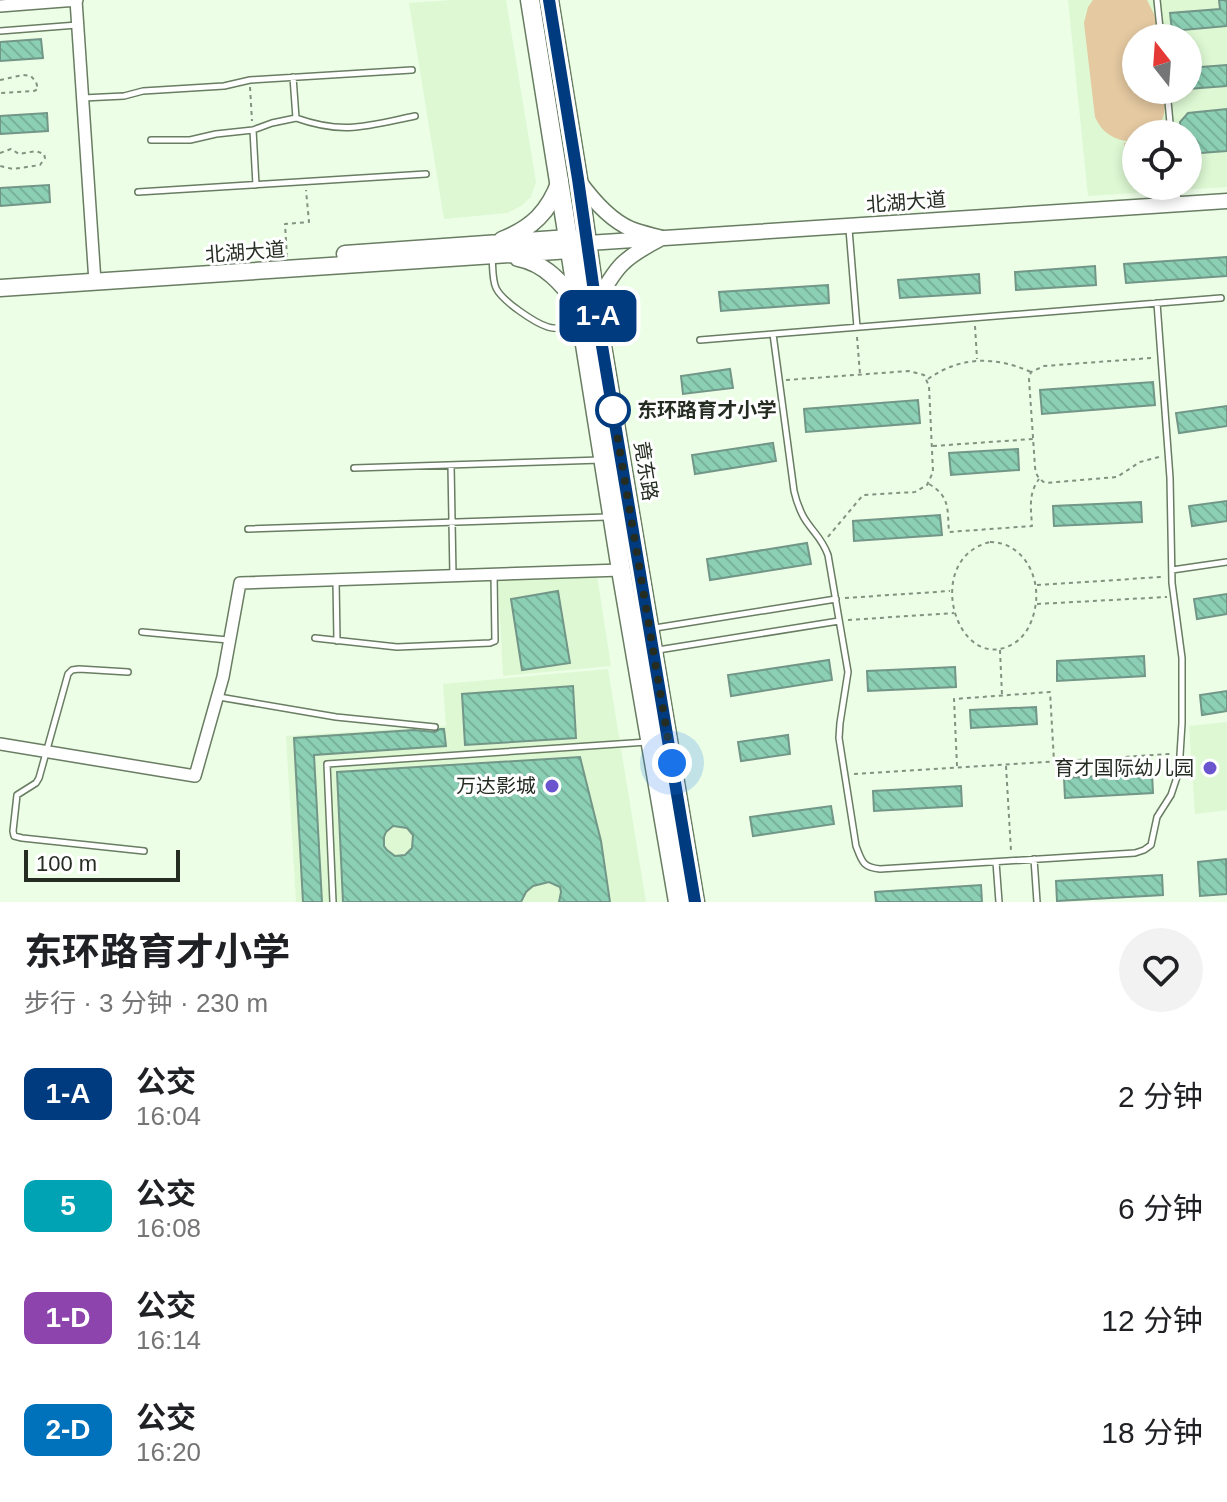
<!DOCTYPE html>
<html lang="zh">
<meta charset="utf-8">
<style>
:root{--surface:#fff;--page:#f2f2f2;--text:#202124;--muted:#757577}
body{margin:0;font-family:Arial,"Noto Sans SC",sans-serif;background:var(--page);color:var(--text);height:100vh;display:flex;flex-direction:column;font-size:30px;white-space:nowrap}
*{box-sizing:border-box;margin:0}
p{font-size:26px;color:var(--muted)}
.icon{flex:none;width:44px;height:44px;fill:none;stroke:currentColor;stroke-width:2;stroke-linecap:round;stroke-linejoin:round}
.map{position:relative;height:902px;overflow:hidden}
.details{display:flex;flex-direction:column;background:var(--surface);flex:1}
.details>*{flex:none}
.badge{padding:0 16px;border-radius:12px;font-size:28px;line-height:52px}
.needle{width:52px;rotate:343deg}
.controls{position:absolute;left:1122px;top:24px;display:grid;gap:16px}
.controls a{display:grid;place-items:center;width:80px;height:80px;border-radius:50%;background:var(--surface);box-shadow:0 4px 12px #0003;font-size:40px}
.scale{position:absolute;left:24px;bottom:20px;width:156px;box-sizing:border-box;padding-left:8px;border:4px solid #252d22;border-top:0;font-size:22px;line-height:28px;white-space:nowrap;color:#252d22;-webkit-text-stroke:6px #fff;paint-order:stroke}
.you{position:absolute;width:40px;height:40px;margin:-20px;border:6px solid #fff;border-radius:50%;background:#1a73e8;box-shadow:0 0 0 12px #1a73e833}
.map>.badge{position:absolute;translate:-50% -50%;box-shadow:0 0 0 4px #fff}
.round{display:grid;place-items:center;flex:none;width:84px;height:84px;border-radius:42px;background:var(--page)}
.overview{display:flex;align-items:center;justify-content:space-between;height:136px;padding:0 24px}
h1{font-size:38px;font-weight:700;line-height:60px}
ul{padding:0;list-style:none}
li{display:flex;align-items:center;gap:24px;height:112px;padding:0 24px}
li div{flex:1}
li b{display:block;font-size:30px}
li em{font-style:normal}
li .badge{min-width:88px;font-weight:700;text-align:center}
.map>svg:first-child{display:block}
</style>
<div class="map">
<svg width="1227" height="902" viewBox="0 0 1227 902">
<defs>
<pattern id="building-back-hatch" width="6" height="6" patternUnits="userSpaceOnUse" patternTransform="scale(2)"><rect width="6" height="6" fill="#8bcfb4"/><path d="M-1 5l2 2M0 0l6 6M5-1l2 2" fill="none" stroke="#78b29a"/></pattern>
</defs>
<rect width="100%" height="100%" fill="#ecfee6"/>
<path fill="#ddf8d3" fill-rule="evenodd" d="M452,0H506L536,182L531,197L521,206L507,213L444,219L409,3Z
M1068,0H1227V187L1088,196ZM1136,38H1188V90H1136ZM1136,134H1188V186H1136Z
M597,576L611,666L503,676L498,579Z
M608,669L646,902H296L286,736L446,726L443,684Z
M1227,722V810L1195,814L1189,726Z"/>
<path fill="#e4c9a1" d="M1093,0H1147L1155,16L1158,38H1136V90H1164C1166,108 1166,121 1152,134H1136L1134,142H1136V165L1127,166L1124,143L1132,142C1114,140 1102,133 1095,117L1084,23L1088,7Z"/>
<path fill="url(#building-back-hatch)" stroke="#729687" stroke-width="2" fill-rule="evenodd" d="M1219,0H1227V26L1172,31L1170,13L1220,9Z
M41,39L43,58L0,61V42Z
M1227,65V86L1188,89V68Z
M1227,109V151L1188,154V134H1181L1180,122L1188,113Z
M47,113L48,131L0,134V116Z
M49,185L50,202L0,206V188Z
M1227,257V276L1126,283L1124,264Z
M1095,266L1096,285L1016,290L1015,272Z
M979,274L980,293L900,298L898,280Z
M828,285L829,303L721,311L719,292Z
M730,369L733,388L683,394L681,376Z
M1153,382L1155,405L1042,414L1040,390Z
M918,400L920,423L806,432L804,409Z
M1227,406V426L1179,433L1176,413Z
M773,443L776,461L695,474L692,455Z
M1018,449L1019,470L951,475L949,453Z
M1227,501V521L1192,526L1189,506Z
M1141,502L1142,522L1054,526L1053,506Z
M940,515L942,535L854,541L853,521Z
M807,543L811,564L710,580L707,559Z
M558,591L570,663L522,670L511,599Z
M1227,594V614L1197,619L1194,599Z
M1144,656L1145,676L1057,681V661Z
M829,660L832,680L731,696L728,675Z
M955,667L956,687L868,691L867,671Z
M573,686L576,738L465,745L462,694Z
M1227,691V711L1202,715L1200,695Z
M1036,707L1037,724L971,728L970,710Z
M440,729H444L446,746L314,755L322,902H303L294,738L414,730L435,732Z
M788,735L790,754L741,761L738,742Z
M580,757L601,841L610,902H559L561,892L560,887L549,882L533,886L526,892L521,902H343L337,772ZM393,826L407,828L413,835L412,848L405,855L395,856L387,850L384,846V837L386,832Z
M1152,773L1153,793L1065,798L1064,778Z
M961,786L962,806L874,811L873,791Z
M831,806L834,824L753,836L750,817Z
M1226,859L1227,894L1200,896L1198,862Z
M1162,875L1163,895L1057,901L1056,881Z
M981,885L982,902H876L875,892Z"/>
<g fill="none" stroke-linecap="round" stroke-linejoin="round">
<defs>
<path id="service" d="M1157,0L1161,38
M0,31L77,25
M293,77L296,118C344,135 367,126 415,116
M1167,90L1171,134
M83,98L124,96L143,91L224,86L250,80L412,70
M253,130L256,185
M151,140H190L216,134L253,130L272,123L296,118
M1177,186L1178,203
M138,192L426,174
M849,229L857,327
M492,256C493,267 492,279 496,288C502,301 535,323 548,327C558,330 569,328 580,328
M1157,303L1170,478L1172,583L1182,658V723L1179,771L1171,795L1157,817L1151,845L1144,850L1135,853L880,869C862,867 862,861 856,846L839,738L840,723L848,672L828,555C821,536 812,532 803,516C799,508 796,500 794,491L773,334L1221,298
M700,340L773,334
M451,465L453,576
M354,468L601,460
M248,529L607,517
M1172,570L1227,562
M336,581L337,641
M655,628L836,599
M142,632L228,640
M315,638L397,647L490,643L495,641L494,575
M658,650L839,621
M128,672L79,669L72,670L68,674L39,778L36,783L17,795L13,831L14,836L22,838L144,851
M219,697L336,717L435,727
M1034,859L1037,902
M996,862L999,902
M333,902L327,764L647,742"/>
<path id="minor" d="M76,0L95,282
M0,6L77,0
M0,744L195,776L223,677L240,583L621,570"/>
<path id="tertiary" d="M579,181C592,199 610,220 631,229C641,233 651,235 662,238C623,258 616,266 596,304
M588,243L1227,201"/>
<path id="secondary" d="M502,240C532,228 549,212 560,181
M345,254L569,238L581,242
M518,258C545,263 563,284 579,306
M0,288L570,250L579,247"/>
<path id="primary" d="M530,0L621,570L678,902
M549,0L578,179L600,334L695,902"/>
</defs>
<use href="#service" stroke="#697d63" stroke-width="8"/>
<use href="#minor" stroke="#697d63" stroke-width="14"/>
<use href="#tertiary" stroke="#697d63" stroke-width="17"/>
<use href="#secondary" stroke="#697d63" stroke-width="19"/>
<use href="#primary" stroke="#697d63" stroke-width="21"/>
<path stroke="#849180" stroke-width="2" stroke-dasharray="4 4" stroke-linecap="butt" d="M0,80L23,75L31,76L36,82L38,89L34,91L0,93
M250,87L252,121
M0,153L11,149L19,154L36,151L44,154L45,158L40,165L13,169L0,166
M287,257L285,224L309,222L306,190
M975,326L977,359
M857,337L860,374
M1151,358L1044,366L1031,372L1029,379L1035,467C1036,475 1038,478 1045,483L1117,477L1140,462L1159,457
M928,379C961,356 995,356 1031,372
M786,380L909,371L924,375L929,386L933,472L927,485L915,492L863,495L827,538
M933,446L1033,439
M929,484C951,497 947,510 949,532L1032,526C1031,508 1028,494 1039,479
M990,542C1021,542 1039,573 1036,602C1034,618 1028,635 1013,644C957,676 921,559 990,542Z
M1037,585L1162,577
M845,598L950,591
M1037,604L1167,597
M848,620L954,613
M1000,650L1002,695
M957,766L954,699L1050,692L1054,761
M1006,766L1011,851
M854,774L1171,754"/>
<use href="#service" stroke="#fff" stroke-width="5"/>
<use href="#minor" stroke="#fff" stroke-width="11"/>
<use href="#tertiary" stroke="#fff" stroke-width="14"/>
<use href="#secondary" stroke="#fff" stroke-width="16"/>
<use href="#primary" stroke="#fff" stroke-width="18"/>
</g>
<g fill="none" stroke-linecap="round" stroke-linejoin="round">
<defs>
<path id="line" d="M549,0L578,179L600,334L695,902"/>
</defs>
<use href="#line" stroke="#fff" stroke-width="18"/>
<use href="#line" stroke="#003b80" stroke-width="12"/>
<path stroke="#252d22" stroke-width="8" stroke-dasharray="0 14.4" d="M613,410L672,763"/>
</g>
<circle fill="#fff" stroke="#003b80" stroke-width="4" cx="613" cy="410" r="16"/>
<g fill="#6a55cf" stroke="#fff" stroke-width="3">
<circle cx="1210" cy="768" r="8"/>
<circle cx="552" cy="786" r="8"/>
</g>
<g text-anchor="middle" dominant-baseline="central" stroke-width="6" stroke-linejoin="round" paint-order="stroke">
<g font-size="20" fill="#252d22" stroke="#fff">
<text transform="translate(906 202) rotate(-4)">北湖大道</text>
<text transform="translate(245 252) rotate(-4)">北湖大道</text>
<text transform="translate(646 471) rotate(81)">竟东路</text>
</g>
<g font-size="20" font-weight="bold" fill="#252d22" stroke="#fff" text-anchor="start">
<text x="637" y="410">东环路育才小学</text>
</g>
<g font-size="20" fill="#252d22" stroke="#fff" text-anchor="end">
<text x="1194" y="768">育才国际幼儿园</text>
<text x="536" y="786">万达影城</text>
</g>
</g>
</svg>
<div class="controls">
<a><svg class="needle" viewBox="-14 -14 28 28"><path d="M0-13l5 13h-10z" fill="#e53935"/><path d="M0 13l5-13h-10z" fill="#757577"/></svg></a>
<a><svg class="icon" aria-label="locate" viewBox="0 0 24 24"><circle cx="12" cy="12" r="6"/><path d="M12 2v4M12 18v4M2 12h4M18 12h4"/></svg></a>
</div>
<div class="scale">100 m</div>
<div class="you" style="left:672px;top:763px"></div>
<b class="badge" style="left:598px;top:316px;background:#003b80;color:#fff">1-A</b>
</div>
<section class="details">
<div class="overview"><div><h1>东环路育才小学</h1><p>步行 · 3 分钟 · 230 m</p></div><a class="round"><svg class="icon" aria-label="heart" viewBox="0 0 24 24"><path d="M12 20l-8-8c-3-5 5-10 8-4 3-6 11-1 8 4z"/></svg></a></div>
<ul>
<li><span class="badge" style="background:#003b80;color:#fff">1-A</span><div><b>公交</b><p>16:04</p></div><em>2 分钟</em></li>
<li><span class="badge" style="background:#00a3b4;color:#fff">5</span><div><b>公交</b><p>16:08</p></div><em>6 分钟</em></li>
<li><span class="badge" style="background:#8e44ad;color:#fff">1-D</span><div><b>公交</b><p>16:14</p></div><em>12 分钟</em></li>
<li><span class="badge" style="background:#0072bc;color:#fff">2-D</span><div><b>公交</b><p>16:20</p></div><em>18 分钟</em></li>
</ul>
</section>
